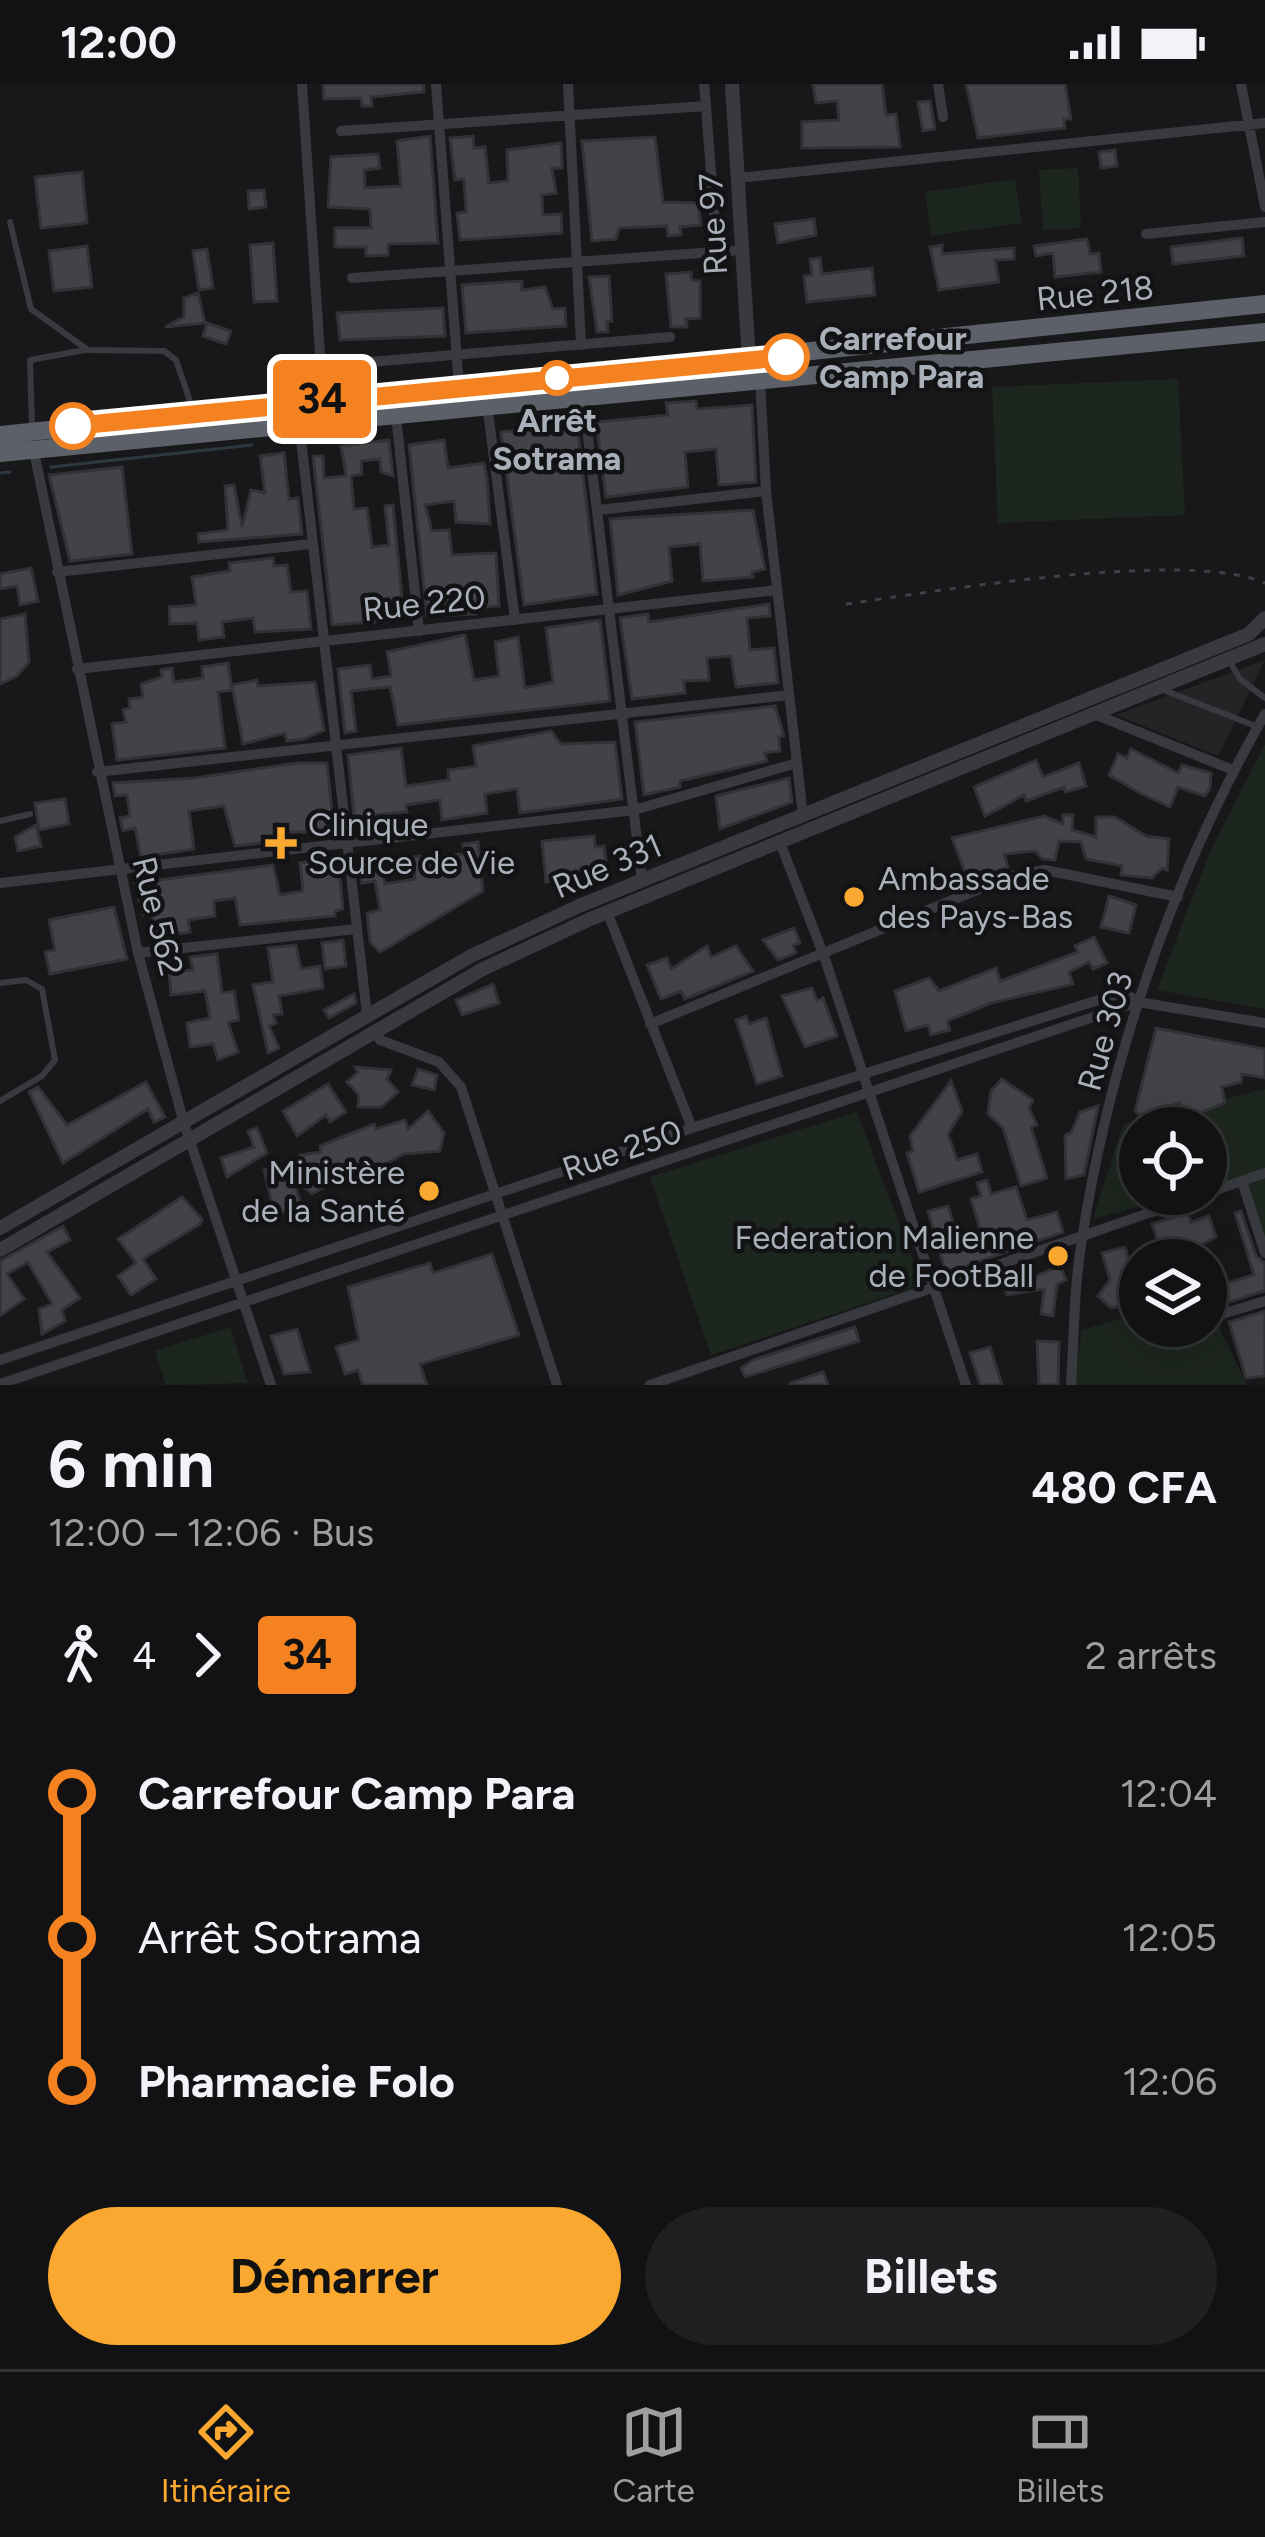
<!DOCTYPE html>
<html lang="fr">
<meta charset="utf-8">
<style>
:root{--surface:#121214;--page:#1f2022;--text:#f1f3f6;--muted:#9c9ea0;--line:#313234;--accent:#faa830}
body{margin:0;font-family:Figtree,sans-serif;background:var(--page);color:var(--text);height:100vh;display:flex;flex-direction:column;font-size:45px;white-space:nowrap}
*{box-sizing:border-box;margin:0}
p{font-size:39px;color:var(--muted)}
.icon{flex:none;width:66px;height:66px;fill:none;stroke:currentColor;stroke-width:2;stroke-linecap:round;stroke-linejoin:round}
.map{position:relative;height:1301px;overflow:hidden}
.details{display:flex;flex-direction:column;background:var(--surface);flex:1}
.details>*{flex:none}
.badge{padding:0 24px;border-radius:9px;font-size:42px;line-height:78px}
.tools{position:absolute;left:1119px;top:1023px;display:grid;gap:24px}
.tools a{display:grid;place-items:center;width:108px;height:108px;border-radius:50%;background:var(--surface);box-shadow:0 12px 48px #0002,0 0 0 3px var(--line);font-size:60px}
.map>.badge{position:absolute;translate:-50% -50%;box-shadow:0 0 0 6px #fff}
.legs{display:flex;align-items:center;gap:18px;height:132px;padding:0 48px;font-size:39px}
.legs p{margin-inline-start:auto}
.overview{display:flex;align-items:center;justify-content:space-between;height:204px;padding:0 48px}
h1{font-size:66px;font-weight:700;line-height:90px}
.primary-button{display:flex;gap:24px;margin-top:auto;padding:24px 48px}
.primary-button a{flex:1;height:138px;border-radius:72px;background:var(--accent);color:#111;font-size:48px;font-weight:700;line-height:138px;text-align:center}
.primary-button a+a{background:var(--page);color:var(--text)}
ul{padding:0 48px;list-style:none}
li{display:flex;align-items:center;gap:42px;height:144px;font-size:45px}
li i{display:grid;place-items:center;width:18px;height:100%;margin:0 15px;background:currentColor}
li i::after{content:'';width:30px;height:30px;margin:-15px;border:9px solid;border-radius:50%;background:var(--surface)}
li p{margin-inline-start:auto}
li:first-child i{background:linear-gradient(#0000 50%,currentColor 0)}
li:last-child i{background:linear-gradient(currentColor 50%,#0000 0)}
.status{display:flex;justify-content:space-between;align-items:center;height:84px;padding:0 60px;background:var(--surface);direction:ltr}
.status svg{height:33px;fill:currentColor}
.tab-bar{display:flex;justify-content:space-around;align-items:center;height:168px;border-top:3px solid var(--line);background:var(--surface);font-size:33px;color:var(--muted)}
.tab-bar a{display:grid;justify-items:center;gap:6px}
.tab-bar .on{color:var(--accent)}
.map>svg:first-child{display:block}
</style>
<div class="status"><b>12:00</b><svg viewBox="0 0 49 12"><path d="M0 12V9h3v3zM5 12V6h3v6zM10 12V3h3v9zM15 12V0h3v12zM26 1h20v11H26zM47 4h2v5h-2z"/></svg></div>
<div class="map">
<svg width="1265" height="1301" viewBox="0 0 1265 1301">
<rect width="100%" height="100%" fill="#18181a"/>
<path fill="#242427" d="M1265,576L1218,672L1116,631Z"/>
<path fill="#1d261e" d="M1078,84L1081,144L1043,146L1039,86Z
M1015,95L1022,139L931,152L925,108Z
M1178,295L1185,431L998,439L992,303Z
M1265,660V925L1157,906L1210,768Z
M1265,1005V1154L1245,1094L1206,1104V1044H1140V1110H1186L1093,1135L1123,1040Z
M857,1028L922,1201L711,1271L650,1093Z
M1206,1216L1247,1301H1074L1082,1246L1140,1229V1242H1206Z
M230,1243L248,1299L166,1301L155,1267Z"/>
<g fill="none" stroke-linecap="round" stroke-linejoin="round">
<path stroke="#2d383f" stroke-width="3" d="M51,383L252,361
M0,389L10,388"/>
</g>
<path fill="#424347" stroke="#323236" stroke-width="3" d="M323,0H424V8L371,13L372,22H362L361,14L324,15Z
M813,0H882L886,31L896,30L900,63L802,64V38L839,36L837,17L816,19Z
M966,0H1065L1071,35H1064L1065,44L978,54Z
M930,17L935,45L923,47L918,18Z
M430,52L438,159L388,160V171L366,172V163H335V144H371L370,125L328,123L331,73L378,70L380,84L364,86L365,104L401,102L397,57Z
M473,52L474,64L485,63L489,99L508,97L507,66L561,59L562,84H552L556,109L542,111L543,131L561,130L562,149L460,156L457,129L466,128L464,95L455,96L450,54Z
M655,53L663,118L698,119L701,141L680,143L681,151L668,152L667,142L619,144L616,155L592,157L582,57Z
M1115,66L1117,82L1101,84L1099,68Z
M82,88L87,139L41,144L35,93Z
M264,106L266,123L249,125L248,107Z
M814,135L816,151L778,159L775,140Z
M1242,154L1244,172L1173,180L1171,163Z
M1087,155L1090,170L1099,169L1101,188L1055,193L1053,169L1036,172L1034,162Z
M273,159L277,217L254,218L250,161Z
M942,161V170L1014,164V175L995,176L999,198L939,206L930,163Z
M87,162L92,203L54,207L49,167Z
M207,165L213,204L199,206L193,167Z
M820,174L822,190L872,184L875,211L807,218L804,192L812,191L810,175Z
M691,188V196L700,197V234L686,235L687,243H671L666,190Z
M609,192L612,237L607,238L608,248H597L589,193Z
M522,197V206L545,203L553,225L565,224L566,242L466,249L462,201Z
M198,209L205,239L165,243L184,233V214Z
M443,224L445,252L340,256L337,229Z
M207,239L231,247L226,260L203,252Z
M696,317L697,325L752,321L756,398L719,401L716,365L685,368L688,403L606,413L596,338L668,331L666,319Z
M577,339L597,510L524,521L501,348Z
M389,356L393,392L381,388L380,375L361,377L362,390L351,392L354,425L367,424L372,463L389,461L385,422L393,421L402,514H395L397,536L332,541L313,372H323L324,394L346,392L341,362Z
M444,356L448,384L484,379L487,394L490,440L456,438L454,417L425,421L432,447L449,446L452,471L496,469L499,522L475,524L476,530L427,532L409,361Z
M284,369L289,415L298,414L302,450L199,458L198,450L228,446L225,402L234,401L242,443L251,406L265,409L260,372Z
M122,383L132,470L70,477L49,391Z
M753,426L765,485L752,488L753,493L703,497L700,460L669,463L672,497L618,511L610,435Z
M273,474L274,482L287,481L291,508L307,507L311,545L255,548L253,534L222,538L224,553L199,556L197,539L170,540L169,523L196,521L192,493L230,487L229,479Z
M31,484L38,517L20,521L17,502L0,505V490Z
M769,520L770,532L747,534L750,566L774,564L778,599L736,603L731,572L707,574L709,596L684,597L685,609L632,615L620,534L648,530L649,538Z
M25,530L29,578L17,592L0,600V535Z
M600,536L610,617L398,641L390,603L351,607L356,647L345,649L338,585L370,581L372,595L391,592L387,568L465,551L474,596L499,592L495,558L518,553L525,604L553,598L546,544Z
M228,579L232,606L218,608L225,664L117,676L112,640L126,638L123,626L130,624L129,615L143,613L141,600L162,593L161,586L172,584L174,598L203,594L202,583Z
M257,596L258,602L315,598L324,646L304,655L287,657L285,649L243,660L232,601Z
M775,622L784,652L779,653L780,667L765,669L767,677L680,697V703L644,711L635,638Z
M551,647L561,660L615,658L622,715L520,729L517,705L485,710L487,729L442,736L440,716L406,721L407,728L354,733L348,671L401,664L406,702L449,696L448,686L476,682L473,662Z
M1131,665L1178,689L1182,681L1211,689L1210,704L1205,712L1178,703L1170,723L1140,709L1109,691L1118,670L1127,674Z
M1036,676L1043,693L1079,679L1086,702L1065,708L1064,703L1026,717L1024,711L985,732L974,703Z
M297,679H327L334,748H277L278,754L267,758L235,762L224,722L189,727L194,765L141,773L135,744L123,747L120,734L130,732L127,711L115,712L113,699L194,694Z
M789,694L792,718L720,745L716,712Z
M65,715L69,740L39,746L35,719Z
M1063,731H1073L1072,746L1096,753V733H1115L1146,752L1169,755L1167,786L1162,784L1152,794L1121,791L1122,782L1086,775L1081,758L1059,757L1055,776L1043,775L1035,767L1004,770L1008,783L969,798L952,754L1044,732L1063,740Z
M36,741L41,762L18,767L15,753Z
M594,752L595,763L604,762L606,779L596,780L597,791L546,798L542,757Z
M478,758L483,807L380,868L370,858L367,829L380,826L375,797L362,799L360,778L382,776L385,800L415,795L412,773L464,770L463,760Z
M312,777L313,787L339,784L343,825L335,827V832L240,841L235,814L214,817L215,832L188,836L190,848L156,853L152,829L143,831L135,799L273,781L280,811L303,807L300,779Z
M1109,812L1136,821L1129,849L1101,843Z
M114,823L127,875L50,890L45,868L55,866L49,836Z
M794,844L800,859L793,861L796,869L778,876L763,856Z
M1094,853L1107,879L1093,885L1089,878L1069,888L1073,900L991,919L947,937L950,946L931,951L928,941L906,947L895,907L929,894L939,907L996,884L1000,897L1078,868L1075,862Z
M343,856L346,882L325,885L322,859Z
M296,861L301,885L320,882L323,904L279,912L282,930L273,931L276,939L269,942L279,964L268,969L253,901L273,898L268,864Z
M707,862L711,873L736,862L753,887L685,915L681,907L661,915L647,881L667,874L671,885Z
M217,870L222,909L234,907L239,936L228,938L238,968L218,976L213,960L190,963L187,939L210,934L205,907L171,911L169,888L193,886L190,873Z
M493,900L499,919L462,931L456,916Z
M812,904L817,917L823,914L837,952L805,963L782,912Z
M354,910L356,919L329,934L324,926Z
M746,932L749,940L766,934L782,992L757,1000L736,936Z
M1156,944L1265,965V994L1242,990L1241,998L1222,1003L1225,1019L1183,1036L1180,1019L1140,1031L1135,1027Z
M355,983L391,986L387,995L398,1008L381,1023H358L359,1011L347,998L358,988Z
M418,985L437,991L434,1006L412,1001Z
M1002,995L1033,1016L1029,1024L1037,1041L1031,1043L1047,1094L1021,1102L1003,1044L988,1030L991,1007Z
M951,997L962,1027L948,1050L957,1076L977,1070L982,1088L919,1108L907,1069L913,1067L910,1052Z
M146,998L165,1033L154,1038L148,1025L63,1079L29,1008L38,1003L67,1041Z
M328,1000L346,1028L330,1038L326,1031L297,1052L283,1027Z
M1098,1022L1084,1091L1066,1095L1065,1051L1071,1049L1080,1028Z
M428,1027L444,1049L440,1067L404,1070L387,1079L390,1092L367,1100L362,1089H350L312,1110L292,1093L302,1122L275,1131L264,1086L298,1078L300,1071L321,1068L320,1062L374,1040L376,1045L405,1036L408,1045Z
M257,1044L267,1069L227,1093L221,1074L254,1063L248,1047Z
M987,1096L991,1110L1016,1103L1027,1136L1057,1128L1063,1148L946,1189L928,1127L948,1122L959,1159L982,1152L971,1115L981,1112L977,1099Z
M182,1113L202,1135L200,1140L143,1175L156,1195L131,1211L118,1192L136,1179L118,1155Z
M1241,1127L1256,1172L1265,1179V1207L1219,1221L1221,1201L1254,1191L1235,1129Z
M1188,1129L1191,1138L1209,1132L1216,1153L1189,1167L1198,1176H1164L1152,1140Z
M63,1142L70,1156L47,1168L80,1214L62,1226L65,1237L42,1250L39,1225L52,1220L28,1178L7,1190L24,1215L0,1232V1177Z
M1125,1163L1132,1189L1140,1187V1216L1111,1224L1098,1212L1110,1196L1102,1169Z
M492,1170L519,1251L420,1280L427,1301H363L358,1286L345,1290L336,1263L359,1256L348,1203L430,1179L433,1189Z
M1060,1182L1066,1196L1057,1200L1053,1232L1041,1230L1044,1205L1007,1211L1005,1205Z
M1265,1227V1292L1246,1294L1229,1238Z
M855,1243L859,1257L745,1293L741,1284L753,1276Z
M297,1245L310,1288L284,1290L271,1252Z
M1037,1257L1059,1258L1058,1301H1039Z
M990,1263L1002,1301H980L970,1269Z
M823,1288L828,1301H790V1299Z"/>
<g fill="none" stroke-linecap="round" stroke-linejoin="round">
<path stroke="#3f4146" stroke-width="3" stroke-dasharray="6 9" stroke-linecap="butt" d="M846,520C939,507 1186,465 1265,499"/>
<path stroke="#393a3f" stroke-width="6" d="M10,138L31,225L88,266L164,267L176,276L193,326
M32,343L30,276L85,266
M1230,578L1240,595L1265,614
M1161,605L1258,643
M0,737L30,730
M0,899L26,896L42,905L55,976L42,992L0,1017"/>
<path stroke="#393a3f" stroke-width="10" d="M302,0L323,315
M436,0L459,302
M568,0L581,261
M704,0L706,22
M938,0L943,33
M1241,0L1265,123
M341,47L706,22L717,168
M738,94L1265,39
M1146,150L1265,138
M352,194L742,166
M749,277L760,296L766,407L803,732
M358,279L670,253
M583,312L642,796
M487,320L515,536
M396,331L419,547
M299,338L367,931
M33,363L138,869L183,1036L271,1301
M599,426L766,407
M57,488L311,460
M77,585L777,506
M1099,632L1233,686
M97,688L789,611
M779,756L824,872L966,1301
M0,799L634,726L797,679
M608,830L692,1044
M138,869L356,845
M650,940L1011,792L1045,786L1178,813
M375,948L380,956L439,978L461,1003L557,1301
M1242,1097L1265,1169
M1222,1230L1265,1217
M0,1276L692,1044L1124,908L1138,918
M0,1300L1138,918L1265,939
M650,1301L1265,1089
M1071,1301C1074,1253 1074,1202 1082,1155C1110,973 1174,789 1265,630"/>
<path stroke="#393a3f" stroke-width="14" d="M732,0L749,277
M0,1144L471,872L579,822L1249,550L1265,534
M0,1166L483,885L588,836L1265,560"/>
<path stroke="#5c6068" stroke-width="18" d="M0,351L1265,220
M0,369L1265,248"/>
</g>
<g fill="none" stroke-linecap="round" stroke-linejoin="round">
<defs>
<path id="line-1" d="M73,342L786,273"/>
</defs>
<use href="#line-1" stroke="#fff" stroke-width="27"/>
<use href="#line-1" stroke="#f58220" stroke-width="18"/>
</g>
<g fill="#fff" stroke="#f58220" stroke-width="6">
<circle cx="786" cy="273" r="21"/>
<circle cx="557" cy="294" r="15"/>
<circle cx="73" cy="342" r="21"/>
</g>
<g fill="#faa830" stroke="#131315" stroke-width="4.5">
<path d="M275 741h12v12h12v12h-12v12h-12v-12h-12v-12h12z"/>
<circle cx="854" cy="813" r="12"/>
<circle cx="429" cy="1107" r="12"/>
<circle cx="1058" cy="1172" r="12"/>
</g>
<g text-anchor="middle" dominant-baseline="central" stroke-width="9" stroke-linejoin="round" paint-order="stroke">
<g font-size="33" fill="#aab0ba" stroke="#131315">
<text transform="translate(713 140) rotate(-93)">Rue 97</text>
<text transform="translate(1095 209) rotate(-6)">Rue 218</text>
<text transform="translate(424 519) rotate(-6)">Rue 220</text>
<text transform="translate(607 782) rotate(-23)">Rue 331</text>
<text transform="translate(158 832) rotate(76)">Rue 562</text>
<text transform="translate(1105 947) rotate(-74)">Rue 303</text>
<text transform="translate(622 1066) rotate(-19)">Rue 250</text>
</g>
<g font-size="33" font-weight="bold" fill="#aab0ba" stroke="#131315" text-anchor="start">
<text x="819" y="254">Carrefour<tspan x="819" dy="38">Camp Para</tspan></text>
<text x="557" y="336" text-anchor="middle">Arrêt<tspan x="557" dy="38">Sotrama</tspan></text>
</g>
<g font-size="33" fill="#aab0ba" stroke="#131315" text-anchor="start">
<text x="308" y="740">Clinique<tspan x="308" dy="38">Source de Vie</tspan></text>
<text x="878" y="794">Ambassade<tspan x="878" dy="38">des Pays-Bas</tspan></text>
<text x="405" y="1088" text-anchor="end">Ministère<tspan x="405" dy="38">de la Santé</tspan></text>
<text x="1034" y="1153" text-anchor="end">Federation Malienne<tspan x="1034" dy="38">de FootBall</tspan></text>
</g>
</g>
</svg>
<div class="tools">
<a><svg class="icon" aria-label="locate" viewBox="0 0 24 24"><circle cx="12" cy="12" r="6"/><path d="M12 2v4M12 18v4M2 12h4M18 12h4"/></svg></a>
<a><svg class="icon" aria-label="layers" viewBox="0 0 24 24"><path d="M12 4l9 5-9 5-9-5zM3 14l9 5 9-5"/></svg></a>
</div>
<b class="badge" style="left:322px;top:315px;background:#f58220;color:#111">34</b>
</div>
<section class="details">
<div class="overview"><div><h1>6 min</h1><p>12:00 – 12:06 · Bus</p></div><b>480 CFA</b></div>
<div class="legs"><svg class="icon" aria-label="walk" viewBox="0 0 24 24"><circle cx="13" cy="4" r="2"/><path d="M13 8l-2 6 4 7M11 14l-3 7M7 12l3-4h3l4 4"/></svg>4<svg class="icon" aria-label="forward" viewBox="0 0 24 24"><path d="M9 5l7 7-7 7"/></svg><b class="badge" style="background:#f58220;color:#111">34</b><p>2 arrêts</p></div>
<ul>
<li><i style="color:#f58220"></i><b>Carrefour Camp Para</b><p>12:04</p></li>
<li><i style="color:#f58220"></i><span>Arrêt Sotrama</span><p>12:05</p></li>
<li><i style="color:#f58220"></i><b>Pharmacie Folo</b><p>12:06</p></li>
</ul>
<div class="primary-button"><a>Démarrer</a><a>Billets</a></div>
</section>
<nav class="tab-bar">
<a class="on"><svg class="icon" aria-label="directions" viewBox="0 0 24 24"><path d="M12 3l9 9-9 9-9-9zM9 14v-3h6M13 9l2 2-2 2"/></svg>Itinéraire</a>
<a><svg class="icon" aria-label="map" viewBox="0 0 24 24"><path d="M3 6l6-2 6 2 6-2v14l-6 2-6-2-6 2zM9 4v14M15 6v14"/></svg>Carte</a>
<a><svg class="icon" aria-label="tickets" viewBox="0 0 24 24"><path d="M3 7h18v10H3zM15 7v10"/></svg>Billets</a>
</nav>
